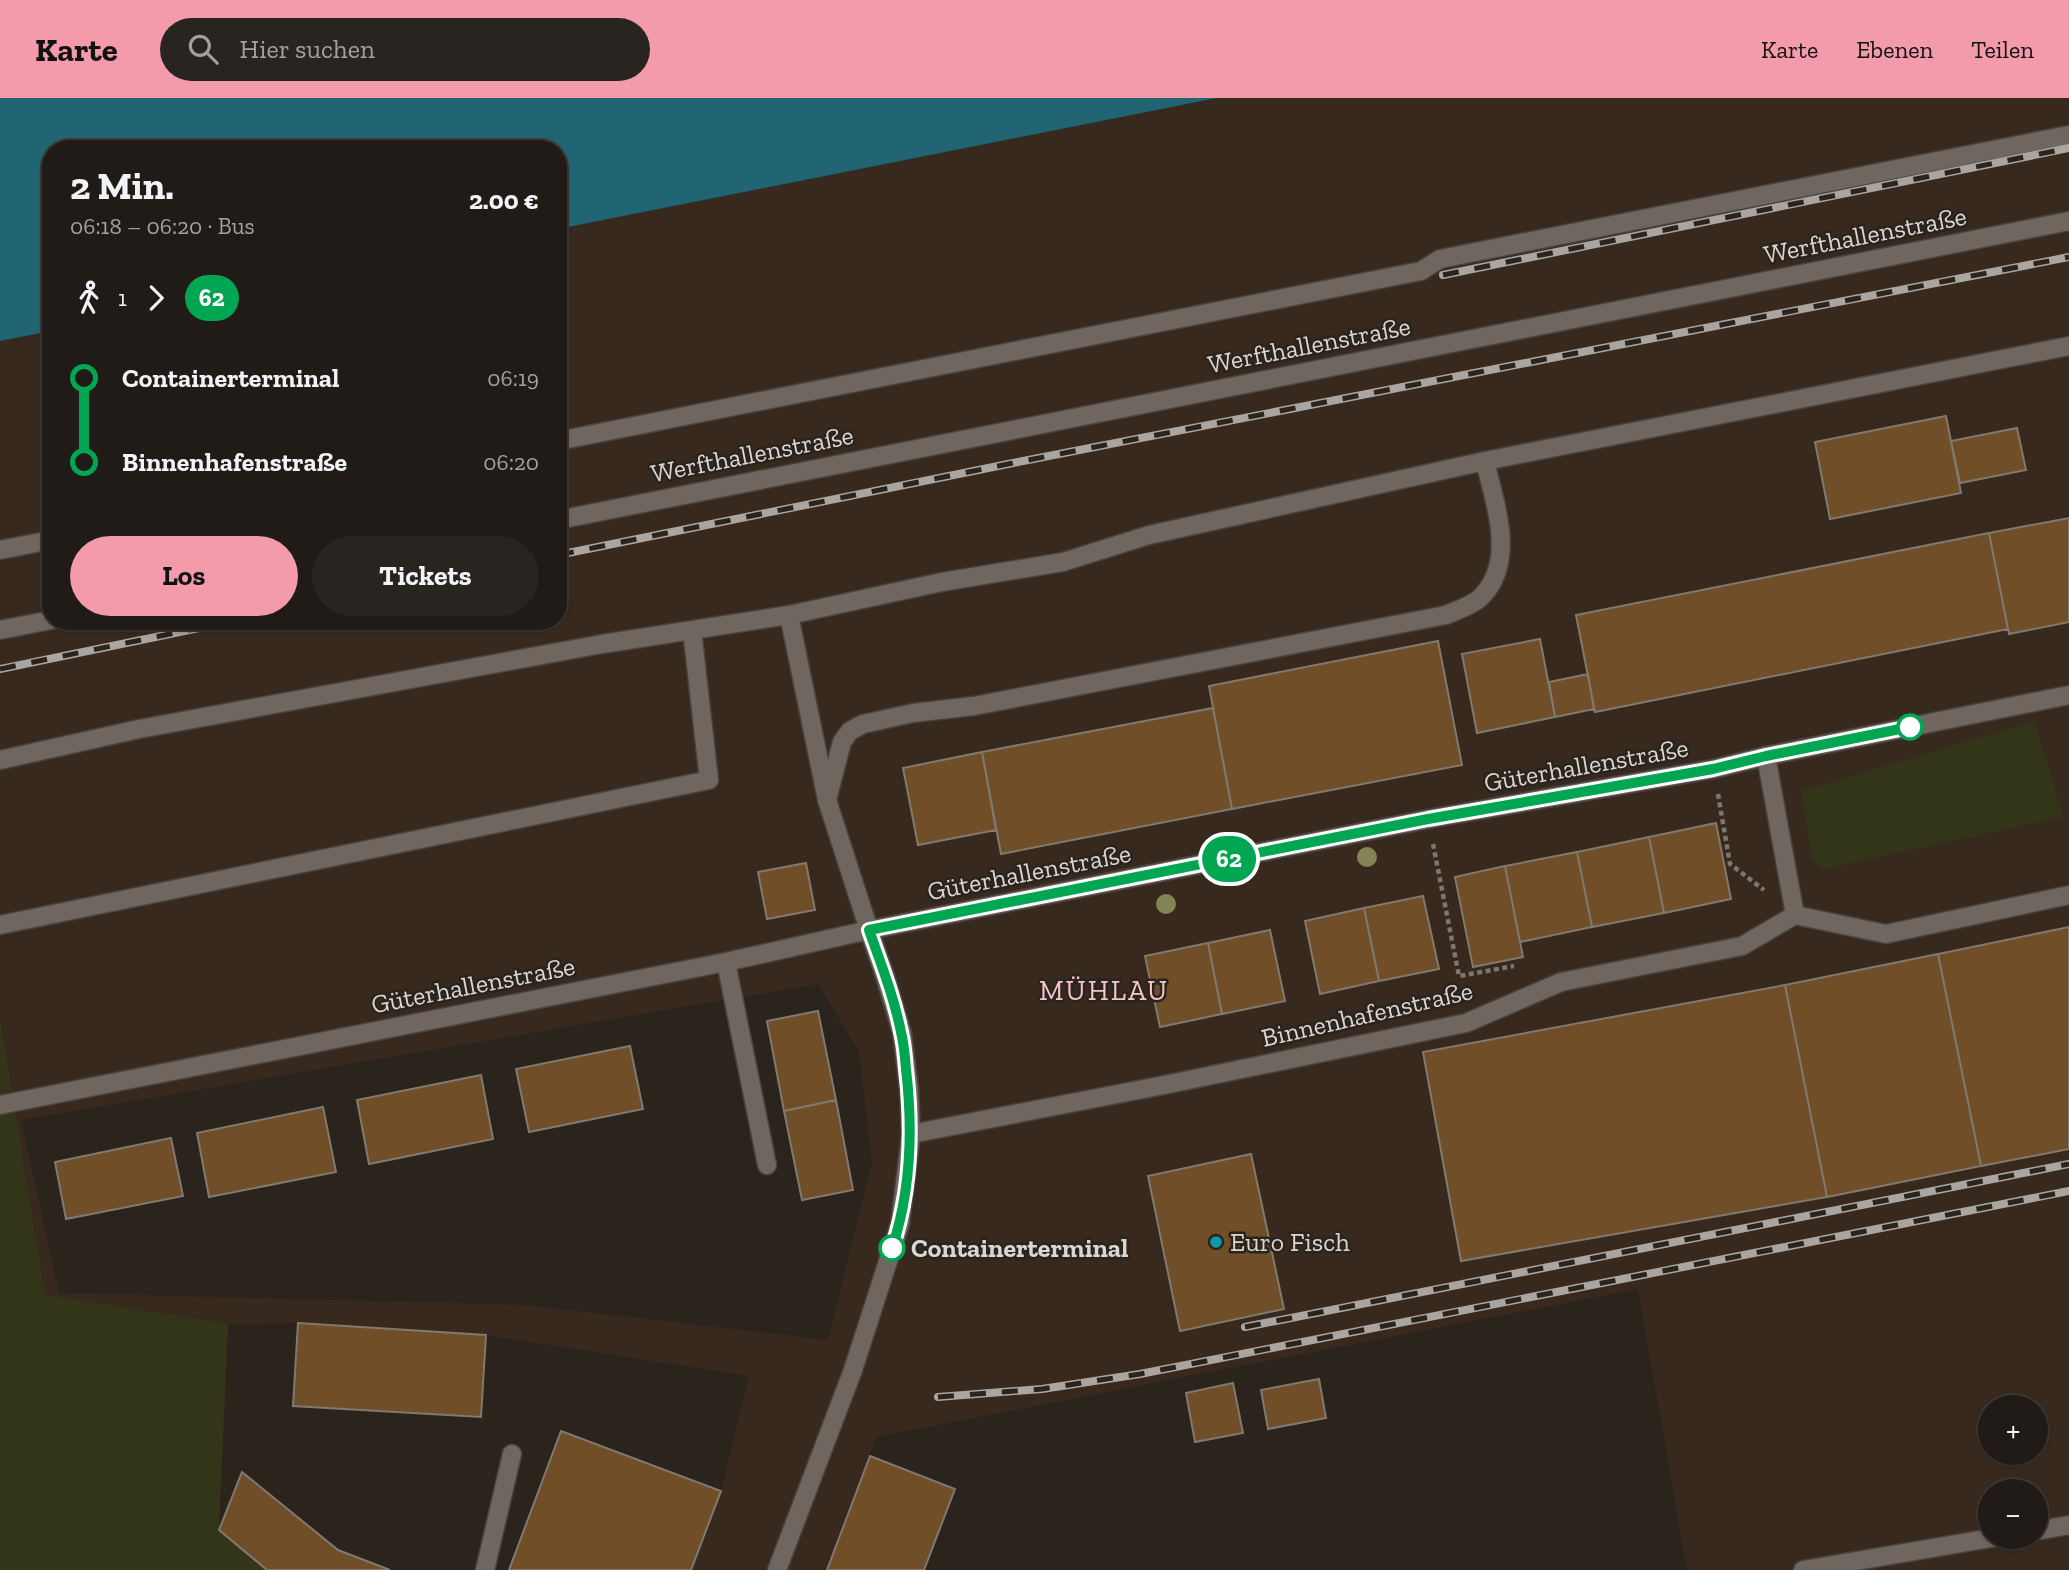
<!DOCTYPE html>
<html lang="de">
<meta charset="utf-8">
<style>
:root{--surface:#201b16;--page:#28241f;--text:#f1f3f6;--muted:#a2a1a1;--line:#3d3935;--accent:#f39aab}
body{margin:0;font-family:"Zilla Slab",serif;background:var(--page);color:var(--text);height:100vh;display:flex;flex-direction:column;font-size:26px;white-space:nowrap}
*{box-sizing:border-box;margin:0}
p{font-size:23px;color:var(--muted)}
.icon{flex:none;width:38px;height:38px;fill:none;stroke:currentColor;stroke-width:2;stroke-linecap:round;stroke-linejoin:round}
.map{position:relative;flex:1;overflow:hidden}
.details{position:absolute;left:42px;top:42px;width:525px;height:490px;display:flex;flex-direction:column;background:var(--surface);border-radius:28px;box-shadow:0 2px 5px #0004,0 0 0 2px var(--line)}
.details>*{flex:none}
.badge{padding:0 14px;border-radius:23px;font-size:24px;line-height:46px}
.fabs{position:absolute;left:1978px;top:1297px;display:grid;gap:14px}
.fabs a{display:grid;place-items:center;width:70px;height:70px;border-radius:50%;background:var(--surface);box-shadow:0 2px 5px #0004,0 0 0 2px var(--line);font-size:35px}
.map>.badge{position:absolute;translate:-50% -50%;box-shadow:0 0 0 4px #fff}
.legs{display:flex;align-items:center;gap:10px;height:77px;padding:0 28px;font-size:23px}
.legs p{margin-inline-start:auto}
.summary{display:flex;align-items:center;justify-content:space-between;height:119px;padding:0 28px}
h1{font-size:38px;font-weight:700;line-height:52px}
.primary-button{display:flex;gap:14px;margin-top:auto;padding:14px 28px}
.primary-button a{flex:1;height:80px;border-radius:42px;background:var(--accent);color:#111;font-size:28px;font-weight:700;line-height:80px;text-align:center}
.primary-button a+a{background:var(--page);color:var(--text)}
ul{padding:0 28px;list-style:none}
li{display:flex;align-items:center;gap:24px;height:84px;font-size:26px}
li i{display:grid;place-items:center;width:10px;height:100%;margin:0 9px;background:currentColor}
li i::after{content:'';width:18px;height:18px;margin:-9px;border:5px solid;border-radius:50%;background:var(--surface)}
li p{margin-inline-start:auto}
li:first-child i{background:linear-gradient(#0000 50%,currentColor 0)}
li:last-child i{background:linear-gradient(currentColor 50%,#0000 0)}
header{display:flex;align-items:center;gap:42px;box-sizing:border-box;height:98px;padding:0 35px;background:var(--accent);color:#111}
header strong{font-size:33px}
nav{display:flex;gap:38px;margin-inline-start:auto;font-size:24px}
.search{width:490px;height:63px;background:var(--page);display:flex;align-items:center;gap:18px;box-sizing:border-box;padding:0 24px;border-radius:38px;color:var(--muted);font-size:26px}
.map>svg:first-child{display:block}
</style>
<header>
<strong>Karte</strong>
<div class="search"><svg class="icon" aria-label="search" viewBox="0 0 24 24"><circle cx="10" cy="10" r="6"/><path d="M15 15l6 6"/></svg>Hier suchen</div>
<nav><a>Karte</a><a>Ebenen</a><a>Teilen</a></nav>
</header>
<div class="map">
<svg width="2069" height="1472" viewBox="0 0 2069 1472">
<rect width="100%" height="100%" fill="#2b241d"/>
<path fill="#38291e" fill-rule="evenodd" d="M1217,0H2069V1472H1687L1638,1191L876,1339L826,1472H691L721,1393L749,1278L486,1237L298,1225L228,1226L219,1432L267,1472H0V243L51,233V523H558V131ZM818,886L859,953L872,1065L828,1242L526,1207L59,1195L21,1022ZM1990,1309H2035V1354H1990ZM1990,1393H2035V1438H1990Z"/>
<path fill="#333518" d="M2035,623L2063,719L1823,771L1812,760L1801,693Z
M0,921L45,1197L228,1226L219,1432L267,1472H0Z"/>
<path fill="#216472" d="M0,0H1217L558,131V51H51V233L0,243Z"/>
<path fill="#6f4e28" stroke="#817970" stroke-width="2" d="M1946,318L1961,395L1830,421L1815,344Z
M2017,330L2026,372L1960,385L1951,343Z
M2069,420V524L2009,536L1989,435Z
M1989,435L2008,531L1595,614L1576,517Z
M1540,541L1555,619L1477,635L1462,556Z
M1438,543L1462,667L1232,711L1209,588Z
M1588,576L1594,611L1555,619L1549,584Z
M1213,610L1232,711L1001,756L982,654Z
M982,654L996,732L918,747L903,670Z
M1716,725L1731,801L1664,815L1649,739Z
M1649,739L1664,815L1592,829L1577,754Z
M1577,754L1592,829L1520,844L1505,768Z
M806,765L815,812L767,821L758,774Z
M1505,768L1523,859L1473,869L1455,779Z
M1423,798L1439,871L1379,883L1364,810Z
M1364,810L1379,883L1320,896L1305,823Z
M2069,829V1051L1981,1068L1938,856Z
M1270,832L1285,903L1222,916L1208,845Z
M1208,845L1222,916L1160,929L1145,858Z
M1938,856L1981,1068L1827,1099L1785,887Z
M1785,887L1827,1099L1461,1163L1423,954Z
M818,913L836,1002L784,1013L767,923Z
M630,948L643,1011L529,1034L516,971Z
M481,977L493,1041L369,1066L357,1002Z
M836,1002L853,1092L802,1102L784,1013Z
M323,1009L336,1074L209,1099L197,1035Z
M171,1040L183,1098L66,1121L55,1064Z
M1251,1056L1284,1211L1180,1233L1148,1078Z
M298,1225L486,1237L481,1319L293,1308Z
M1319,1281L1326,1320L1268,1331L1261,1292Z
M1233,1285L1243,1335L1195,1344L1186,1295Z
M561,1333L721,1393L691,1472H509Z
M870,1358L955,1391L924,1472H827Z
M242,1374L338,1452L390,1472H267L219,1432Z"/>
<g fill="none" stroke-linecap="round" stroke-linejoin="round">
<defs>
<path id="lane" d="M558,343L1421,173L1440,161L2069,37
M0,452L51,442
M1766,658L1795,817
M0,662L139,631L602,546L789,517L942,484L1063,464L1149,437L1485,363L2069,248
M827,702L842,644L850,633L863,626L913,615L974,608L1446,517C1457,512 1471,508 1480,500C1518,464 1494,404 1485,363
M0,827L709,682L692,532
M726,864L767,1067
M2035,1433L2069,1427
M485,1472L512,1356
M1803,1472L2003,1438"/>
<path id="street" d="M558,422L2069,123
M0,532L51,522
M0,1007L726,864L869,832L1428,721L1713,671L1766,658L2069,597
M911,1036L1164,987L1466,925L1561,884L1742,848L1795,817L1886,836L2069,797
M777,1472L853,1272L900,1126L911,1036L909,991L902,935L885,878L869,832L827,702L789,517"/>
</defs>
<use href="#lane" stroke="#47413c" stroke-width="21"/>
<use href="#street" stroke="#47413c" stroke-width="21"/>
<path stroke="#7d7771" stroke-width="4.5" stroke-dasharray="5 3.5" stroke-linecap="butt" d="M1718,696L1730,766L1764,792
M1433,746L1459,878L1514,868"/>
<use href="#lane" stroke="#6f675f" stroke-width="18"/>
<use href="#street" stroke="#6f675f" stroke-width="18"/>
<defs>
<path id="rail" d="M1443,177L2069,50
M558,457L1013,365L2069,159
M0,571L233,523
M1245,1229L2069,1066
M938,1299L1042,1291L1140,1276L2069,1093"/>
</defs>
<use href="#rail" stroke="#aaa5a0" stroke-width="8"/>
<use href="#rail" stroke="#2b241d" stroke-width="5" stroke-dasharray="16" stroke-linecap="butt"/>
</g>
<g fill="#848356">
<circle cx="1367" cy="759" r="10"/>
<circle cx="1166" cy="806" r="10"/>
</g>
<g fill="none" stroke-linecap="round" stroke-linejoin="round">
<defs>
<path id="line-1" d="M892,1150C911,1093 913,1031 906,971C905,959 904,946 901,934C894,899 881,866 869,832L1428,721L1713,671L1766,658L1910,629"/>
</defs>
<use href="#line-1" stroke="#fff" stroke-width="16"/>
<use href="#line-1" stroke="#00a651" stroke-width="10"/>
</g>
<g fill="#fff" stroke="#00a651" stroke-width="3.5">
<circle cx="1910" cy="629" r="12"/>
<circle cx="892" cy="1150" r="12"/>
</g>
<circle fill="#0f9aa8" stroke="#2b241d" stroke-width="2.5" cx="1216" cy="1144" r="7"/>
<g text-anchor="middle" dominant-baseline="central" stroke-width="5" stroke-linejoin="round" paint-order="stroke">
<g font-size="26" fill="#dad6d1" stroke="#2b241d">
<text transform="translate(1865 137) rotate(-11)">Werfthallenstraße</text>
<text transform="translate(1309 247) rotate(-11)">Werfthallenstraße</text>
<text transform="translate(752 356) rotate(-11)">Werfthallenstraße</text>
<text transform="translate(1586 667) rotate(-10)">Güterhallenstraße</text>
<text transform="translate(1029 774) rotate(-11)">Güterhallenstraße</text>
<text transform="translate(473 887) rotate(-11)">Güterhallenstraße</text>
<text transform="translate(1367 916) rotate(-13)">Binnenhafenstraße</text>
</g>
<g font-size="26" fill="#dad6d1" stroke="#2b241d" text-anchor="start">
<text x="1230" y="1144">Euro Fisch</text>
</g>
<g font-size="26" font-weight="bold" fill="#dad6d1" stroke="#2b241d" text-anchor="start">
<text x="911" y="1150">Containerterminal</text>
</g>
<g font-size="28" letter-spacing="2" fill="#f7c3cc" stroke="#2b241d">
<text x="1104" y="892">MÜHLAU</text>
</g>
</g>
</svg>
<div class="fabs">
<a>+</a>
<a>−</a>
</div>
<b class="badge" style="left:1229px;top:761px;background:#00a651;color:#fff">62</b>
<section class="details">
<div class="summary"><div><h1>2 Min.</h1><p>06:18 – 06:20 · Bus</p></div><b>2.00 €</b></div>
<div class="legs"><svg class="icon" aria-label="walk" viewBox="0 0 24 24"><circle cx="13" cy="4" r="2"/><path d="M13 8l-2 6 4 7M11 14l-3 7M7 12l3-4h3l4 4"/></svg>1<svg class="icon" aria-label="forward" viewBox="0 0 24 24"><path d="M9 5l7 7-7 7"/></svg><b class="badge" style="background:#00a651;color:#fff">62</b></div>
<ul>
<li><i style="color:#00a651"></i><b>Containerterminal</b><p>06:19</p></li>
<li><i style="color:#00a651"></i><b>Binnenhafenstraße</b><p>06:20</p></li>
</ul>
<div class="primary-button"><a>Los</a><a>Tickets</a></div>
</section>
</div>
